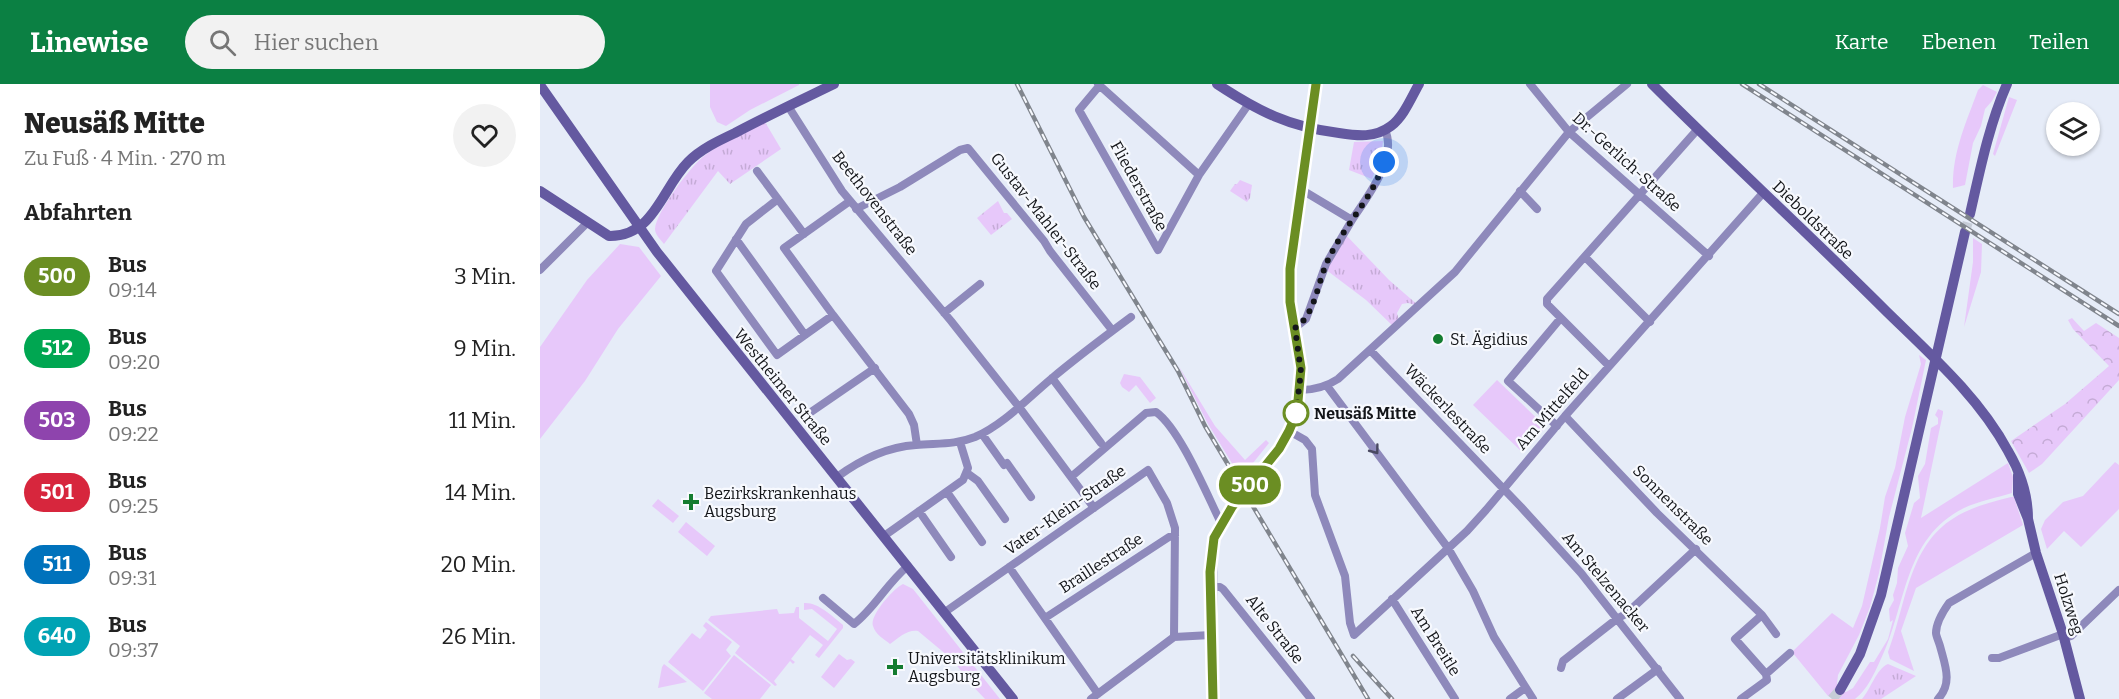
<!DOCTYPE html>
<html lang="de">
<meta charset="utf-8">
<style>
:root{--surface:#fff;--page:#f2f2f2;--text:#222;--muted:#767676;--accent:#0b8043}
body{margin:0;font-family:Bitter,serif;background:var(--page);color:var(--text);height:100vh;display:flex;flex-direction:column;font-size:22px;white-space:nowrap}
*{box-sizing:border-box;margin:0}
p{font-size:20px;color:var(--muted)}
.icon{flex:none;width:33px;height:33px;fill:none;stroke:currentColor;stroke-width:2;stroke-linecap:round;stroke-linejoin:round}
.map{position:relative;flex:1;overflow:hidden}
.sheet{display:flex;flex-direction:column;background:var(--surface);width:540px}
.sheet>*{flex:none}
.badge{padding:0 12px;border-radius:20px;font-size:21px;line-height:39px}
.fabs{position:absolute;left:1506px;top:18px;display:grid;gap:12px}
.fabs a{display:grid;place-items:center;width:54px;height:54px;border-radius:50%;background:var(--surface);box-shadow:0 2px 4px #0004;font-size:30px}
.you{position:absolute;width:30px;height:30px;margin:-15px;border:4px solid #fff;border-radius:50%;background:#1a73e8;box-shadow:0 0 0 9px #1a73e833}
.map>.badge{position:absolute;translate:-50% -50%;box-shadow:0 0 0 3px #fff}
h2{padding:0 24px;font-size:22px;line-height:54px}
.round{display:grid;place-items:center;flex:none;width:63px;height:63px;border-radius:32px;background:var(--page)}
.summary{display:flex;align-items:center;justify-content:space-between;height:102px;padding:0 24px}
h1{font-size:28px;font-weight:800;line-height:45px}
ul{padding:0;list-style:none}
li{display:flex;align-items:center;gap:18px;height:72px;padding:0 24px}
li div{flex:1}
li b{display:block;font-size:22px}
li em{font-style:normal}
li .badge{min-width:66px;font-weight:700;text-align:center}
header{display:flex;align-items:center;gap:36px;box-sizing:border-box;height:84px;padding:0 30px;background:var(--accent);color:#fff}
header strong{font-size:28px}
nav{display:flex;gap:33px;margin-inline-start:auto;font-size:21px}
.search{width:420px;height:54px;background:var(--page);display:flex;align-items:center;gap:15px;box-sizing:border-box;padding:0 21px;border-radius:33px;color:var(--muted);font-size:22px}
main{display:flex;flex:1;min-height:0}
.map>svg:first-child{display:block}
</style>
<header>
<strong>Linewise</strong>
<div class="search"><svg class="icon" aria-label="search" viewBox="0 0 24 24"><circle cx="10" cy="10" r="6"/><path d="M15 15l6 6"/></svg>Hier suchen</div>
<nav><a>Karte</a><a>Ebenen</a><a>Teilen</a></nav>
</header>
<main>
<section class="sheet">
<div class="summary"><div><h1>Neusäß Mitte</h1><p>Zu Fuß · 4 Min. · 270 m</p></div><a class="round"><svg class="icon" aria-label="heart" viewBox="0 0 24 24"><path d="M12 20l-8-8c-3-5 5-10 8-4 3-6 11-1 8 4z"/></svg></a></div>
<h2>Abfahrten</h2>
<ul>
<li><span class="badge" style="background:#6b8e23;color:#fff">500</span><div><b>Bus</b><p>09:14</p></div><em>3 Min.</em></li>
<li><span class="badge" style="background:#00a651;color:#fff">512</span><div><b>Bus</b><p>09:20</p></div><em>9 Min.</em></li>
<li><span class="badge" style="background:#8e44ad;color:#fff">503</span><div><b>Bus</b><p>09:22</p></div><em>11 Min.</em></li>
<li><span class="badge" style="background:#d7263d;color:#fff">501</span><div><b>Bus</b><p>09:25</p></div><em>14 Min.</em></li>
<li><span class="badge" style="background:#0072bc;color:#fff">511</span><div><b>Bus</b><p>09:31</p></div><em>20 Min.</em></li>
<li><span class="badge" style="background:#00a3b4;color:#fff">640</span><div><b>Bus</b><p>09:37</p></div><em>26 Min.</em></li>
</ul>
</section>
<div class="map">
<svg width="1579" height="615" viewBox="0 0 1579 615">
<defs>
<pattern id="forest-crowns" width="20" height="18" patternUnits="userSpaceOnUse" patternTransform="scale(1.5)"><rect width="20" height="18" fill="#e7c8fa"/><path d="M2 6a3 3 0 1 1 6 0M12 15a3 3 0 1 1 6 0" fill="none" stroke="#c5abd6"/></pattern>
<pattern id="park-tufts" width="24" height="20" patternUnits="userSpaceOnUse" patternTransform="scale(1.5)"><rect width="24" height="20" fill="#e7c8fa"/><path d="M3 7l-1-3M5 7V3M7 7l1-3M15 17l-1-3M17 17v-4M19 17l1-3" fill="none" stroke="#c5abd6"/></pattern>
</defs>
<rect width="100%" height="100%" fill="#e6ecf8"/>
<path fill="#e7c8fa" d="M170,0H259V1L210,26L186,42L177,38L170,23Z
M1443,1L1457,8L1452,17L1445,25L1441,42L1433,59L1425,101L1413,104C1412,69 1426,39 1438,6Z
M1469,13L1477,16L1455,72L1453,70Z
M1433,154L1442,160L1441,188L1424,243L1433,178Z
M80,160L99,163L121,192L78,245L45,297L0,355V263L47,196Z
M1379,271L1386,276L1372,344L1349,433L1339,489L1330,523L1319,551L1298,591L1297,600L1300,606L1306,608L1313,604L1330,578H1334L1348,555L1353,536L1350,538L1349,525L1354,516L1353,511L1357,499L1358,484L1368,462L1365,449L1374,419L1380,414L1378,392L1385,380L1391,344L1398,340V334L1395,331L1398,325L1403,327V329L1381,434L1468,379L1473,393L1472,409C1456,414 1439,417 1424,424C1362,455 1367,523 1340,577C1334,590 1327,606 1315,615H1295L1288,612L1252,568L1292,529L1313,544L1322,522L1340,444L1345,413L1355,384L1365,333L1381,280Z
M638,281L675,342L705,376L726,356L729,359L701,394L668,340Z
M584,290L600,293L616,314L610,319L596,301L589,308L582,303L580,299Z
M957,296L1006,343L982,368L933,321Z
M1575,378L1579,381V425L1541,463L1524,447L1507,465L1501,445L1505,436L1523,418L1543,412Z
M1471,413H1474L1483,441L1376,504L1361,547L1374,587L1350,575L1348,568C1366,522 1368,462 1414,434C1431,423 1451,418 1471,413Z
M118,415L139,432L133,439L112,422Z
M146,438L175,462L167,472L138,448Z
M363,500L373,505L460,615H445L428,597L414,577L378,547C368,545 358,554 350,560C344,555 335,550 333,542C329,532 354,504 363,500Z
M264,519C278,518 292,532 303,541V544L279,574L275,571L283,561L270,551L251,575L255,578L253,580L250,577L234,597L237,601L235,602L195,569L200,562L168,536L171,532L237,525L239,530L254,529L256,523H259V534L288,557L297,545L272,525L264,526Z
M166,538L192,558L186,566L191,572L163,607L128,578L152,549L160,555L167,546L163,542Z
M299,570L307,576L311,575L315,578L294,604L281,593Z
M194,571L231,601L220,615H172L164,609Z
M124,580L147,598L118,604L122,583Z"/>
<path fill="url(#forest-crowns)" d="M1532,234L1544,247L1556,239L1579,254V296L1502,380L1489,389L1471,357L1525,320L1569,282L1533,245L1528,236Z"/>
<path fill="url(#park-tufts)" d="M225,38L241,65L190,100L178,87L124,160C121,156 115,151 115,145C116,128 151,82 164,72C182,58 205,49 225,38Z
M843,57L841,72L832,95L809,86L814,58Z
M700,96L712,101L710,114L707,118L690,107L695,100H697Z
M458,117L464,129H467L472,135L451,151L437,134Z
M804,149L849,196L879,222L868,219L862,220L857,229L860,240L855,244L826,216L785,185Z
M1348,580L1376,592L1341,615H1322C1331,605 1336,585 1348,580Z"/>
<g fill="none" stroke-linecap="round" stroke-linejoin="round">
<path stroke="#c6ccd7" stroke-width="10" stroke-dasharray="10 5" stroke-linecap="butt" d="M1425,148L1430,130
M697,416L711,401
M1292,615L1300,606"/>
<path stroke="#8e89bb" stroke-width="8" d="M558,0L659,91
M990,0L1029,48L1169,172
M560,1L539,26L618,166L659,91L708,21
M248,22L302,107L411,237L479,323L554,424
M217,87L264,150
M762,106L812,136C827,113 858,74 845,46
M980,107L997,125
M238,115L206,140L176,187L237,271L293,231
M310,117L244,164L293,231L369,330L374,341L377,361
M316,125L360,103L420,66L428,64L504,157L510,167L572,246
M196,155L265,251
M1045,173L1110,238
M0,186L47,139
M404,229L440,200
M755,244L766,235L786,180L812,136
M831,267L981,423L1041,489L1140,615
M1069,282L1007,220V215L1157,46
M512,294L561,359
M787,302L908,464L933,507L954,553L993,615
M760,306C775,306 786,303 798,295L915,188L1029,48L1087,0
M271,328L335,284
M1025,332L1117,429L1222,531L1195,555L1226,590
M1017,342L968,297L1020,235
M749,347L765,356L772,365L775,411L805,492L810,539L814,551L927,447L946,426L1025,332L1223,109
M442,350L464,381L467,379L491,413
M427,389L438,397L465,435
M297,393C320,376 347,363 376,361C397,359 415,361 435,353C464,340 487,315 511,295C537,273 564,253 591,233
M531,393L606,329L616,328C640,345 667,411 681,439
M407,408L442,458
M379,427L411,473
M344,452L423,396L428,384L420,358
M469,483L558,610
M671,503H680L683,505L771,615
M283,514L314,540C335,524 347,499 368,482
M852,515L915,615
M405,528L608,386L627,419L635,444L634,553L551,615
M1222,531L1236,550
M505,534L629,453L635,451
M634,553L671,551
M1525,554L1531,552L1579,506
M1452,574H1459L1523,550
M1021,584L1023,577L1078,534L1086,530L1156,465
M970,615L985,604
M1077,615L1118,585
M1201,615L1227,596L1226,590L1250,569
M1398,615C1413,599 1405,581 1400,562C1399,558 1396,552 1396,549C1396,539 1404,526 1409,519L1496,469"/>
<path stroke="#6459a0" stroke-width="10" d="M677,0C718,27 749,43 799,49C818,52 835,54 851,42C864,32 871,14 879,0
M1112,0C1189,77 1269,150 1346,227C1390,270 1439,313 1468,367C1481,389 1488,410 1488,435
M0,1L117,168L473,615
M0,107L69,152C114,153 122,104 148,78C161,65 178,57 195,49C227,32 261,16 294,0
M1430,130C1440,86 1449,41 1467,0
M1478,391V410L1488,435L1496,469L1523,550L1540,615
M711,401L741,362L749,347L759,317L761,280L750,218V185L776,0
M1300,606L1320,570L1341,511L1425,148
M673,615L672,465L679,442L697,416"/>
<defs>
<path id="rail" d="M477,0L544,133L638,287L665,342L828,615
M1202,0L1579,242
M1219,0L1579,230
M813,572L852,615"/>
</defs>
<use href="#rail" stroke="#80858d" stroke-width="4.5"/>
<use href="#rail" stroke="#f7f9fe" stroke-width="2" stroke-dasharray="7" stroke-linecap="butt"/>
</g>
<defs><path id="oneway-chevron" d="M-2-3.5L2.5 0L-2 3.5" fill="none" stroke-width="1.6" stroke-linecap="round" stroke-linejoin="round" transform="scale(1.5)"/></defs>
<use stroke="#4a4962" href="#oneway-chevron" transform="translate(835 366) rotate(53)"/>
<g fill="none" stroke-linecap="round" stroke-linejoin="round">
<defs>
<path id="line" d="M673,615L670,488L674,454L692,423L739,365L749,347L757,328L761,284L750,218V185L776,0"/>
</defs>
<use href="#line" stroke="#fff" stroke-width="14"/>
<use href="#line" stroke="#6b8e23" stroke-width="9"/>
<path stroke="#131519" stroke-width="6" stroke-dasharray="0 10.8" d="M756,329L761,288L755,244C774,232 777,203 785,183C800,145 832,117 844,78"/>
</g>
<g fill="#147c30" stroke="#f7f9fe" stroke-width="2">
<circle cx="898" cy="255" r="6"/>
<path d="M148 409h6v6h6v6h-6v6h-6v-6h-6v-6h6z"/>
<path d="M352 574h6v6h6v6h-6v6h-6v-6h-6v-6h6z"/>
</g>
<circle fill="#fff" stroke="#6b8e23" stroke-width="3" cx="756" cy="329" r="12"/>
<g text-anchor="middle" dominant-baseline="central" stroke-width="4.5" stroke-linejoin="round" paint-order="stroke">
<g font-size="16" fill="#131519" stroke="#f7f9fe">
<text transform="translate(1087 78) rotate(42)">Dr.-Gerlich-Straße</text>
<text transform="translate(599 102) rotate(61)">Fliederstraße</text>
<text transform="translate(335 119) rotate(52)">Beethovenstraße</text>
<text transform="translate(1273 136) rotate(44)">Dieboldstraße</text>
<text transform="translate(506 137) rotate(52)">Gustav-Mahler-Straße</text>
<text transform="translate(243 303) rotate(51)">Westheimer Straße</text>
<text transform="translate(908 325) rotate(46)">Wäckerlestraße</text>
<text transform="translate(1012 325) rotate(-49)">Am Mittelfeld</text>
<text transform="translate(1133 421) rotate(45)">Sonnenstraße</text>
<text transform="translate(525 426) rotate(-35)">Vater-Klein-Straße</text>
<text transform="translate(561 479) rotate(-33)">Braillestraße</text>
<text transform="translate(1066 498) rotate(50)">Am Stelzenacker</text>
<text transform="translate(1529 520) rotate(72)">Holzweg</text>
<text transform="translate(735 545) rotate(52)">Alte Straße</text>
<text transform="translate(896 557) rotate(58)">Am Breitle</text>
</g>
<g font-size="16" fill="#131519" stroke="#f7f9fe" text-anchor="start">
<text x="910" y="255">St. Ägidius</text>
<text x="164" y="409">Bezirkskrankenhaus<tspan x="164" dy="18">Augsburg</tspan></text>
<text x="368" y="574">Universitätsklinikum<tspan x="368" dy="18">Augsburg</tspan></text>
</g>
<g font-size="16" font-weight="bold" fill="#131519" stroke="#f7f9fe" text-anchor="start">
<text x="774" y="329">Neusäß Mitte</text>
</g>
</g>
</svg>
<div class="fabs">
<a><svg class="icon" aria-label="layers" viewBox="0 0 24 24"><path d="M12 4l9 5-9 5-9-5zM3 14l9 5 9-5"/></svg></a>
</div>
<div class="you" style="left:844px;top:78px"></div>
<b class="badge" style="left:710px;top:401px;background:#6b8e23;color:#fff">500</b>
</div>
</main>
